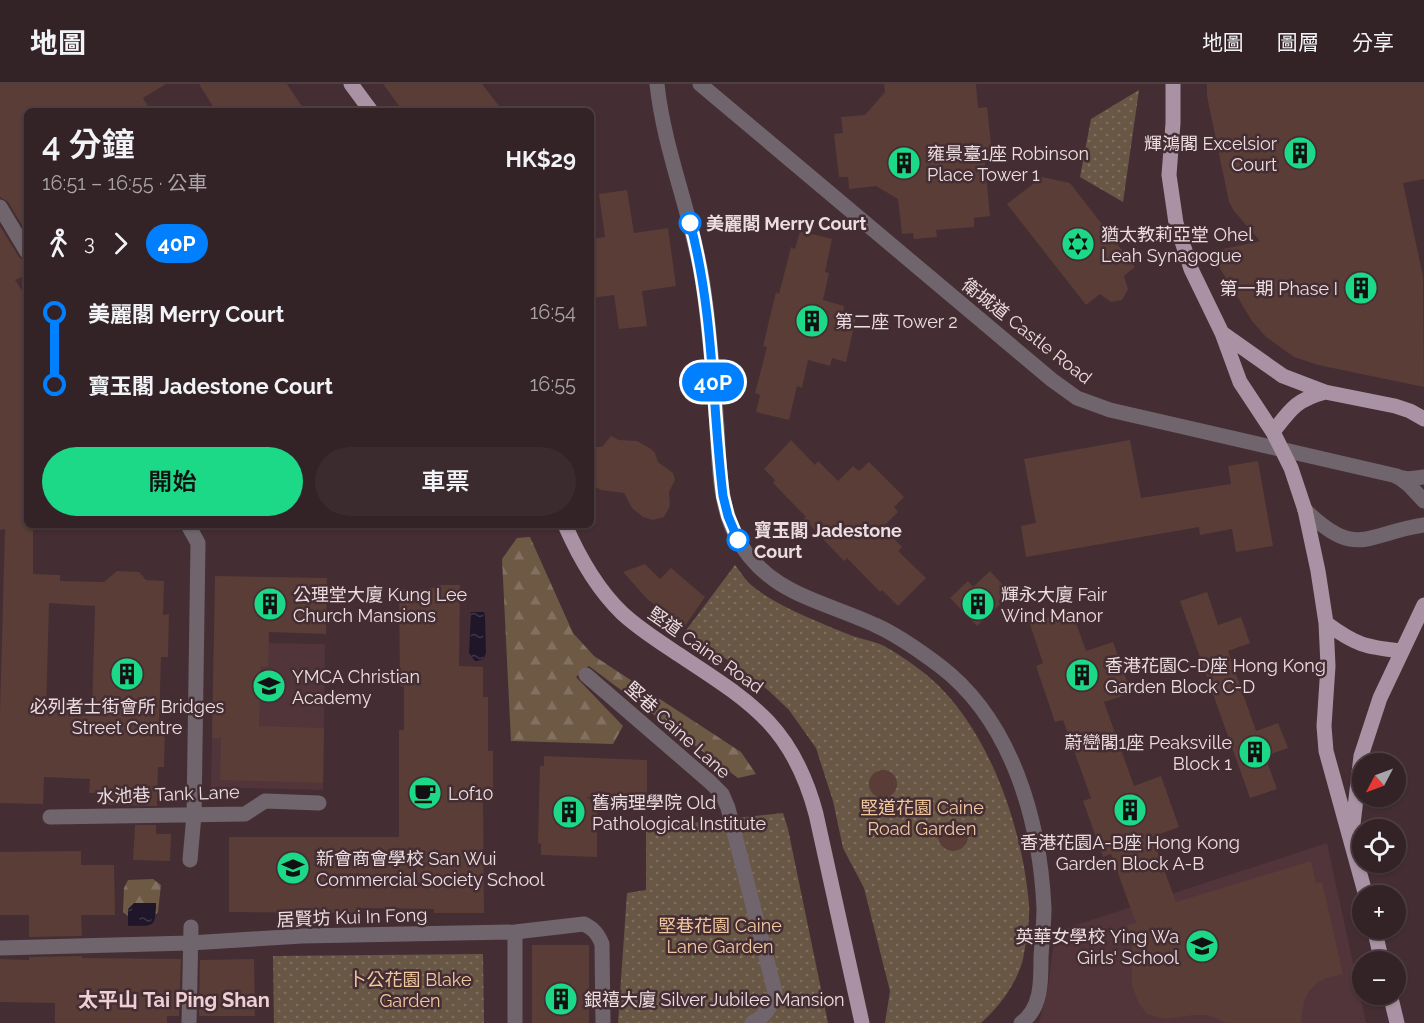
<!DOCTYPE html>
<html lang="zh-TW">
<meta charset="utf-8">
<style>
:root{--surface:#332226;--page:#3b2a2e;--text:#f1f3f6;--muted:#a9a4a7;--line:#4e3f43;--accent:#1cd988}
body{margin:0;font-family:Raleway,"Noto Sans TC",sans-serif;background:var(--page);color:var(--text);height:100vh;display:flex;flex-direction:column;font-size:22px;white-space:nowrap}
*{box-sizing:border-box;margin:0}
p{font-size:20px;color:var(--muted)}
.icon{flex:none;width:33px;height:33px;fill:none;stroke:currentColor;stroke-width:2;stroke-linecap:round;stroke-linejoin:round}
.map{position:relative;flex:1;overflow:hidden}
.side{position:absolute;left:24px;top:24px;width:570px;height:420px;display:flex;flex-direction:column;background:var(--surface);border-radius:9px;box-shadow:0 2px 4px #0004,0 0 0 2px var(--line)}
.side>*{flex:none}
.badge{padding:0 12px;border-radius:20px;font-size:21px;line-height:39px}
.needle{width:39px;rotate:229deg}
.controls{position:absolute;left:1352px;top:669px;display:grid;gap:12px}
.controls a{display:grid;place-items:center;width:54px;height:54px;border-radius:50%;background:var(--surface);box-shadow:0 2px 4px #0004,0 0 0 2px var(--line);font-size:30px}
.map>.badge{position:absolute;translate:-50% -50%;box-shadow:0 0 0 3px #fff}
.legs{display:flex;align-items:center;gap:9px;height:66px;padding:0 18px;font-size:20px}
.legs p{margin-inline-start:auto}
.summary{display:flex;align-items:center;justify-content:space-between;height:102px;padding:0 18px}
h1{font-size:33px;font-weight:600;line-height:45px}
.button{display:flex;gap:12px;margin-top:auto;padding:12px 18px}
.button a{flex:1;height:69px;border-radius:36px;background:var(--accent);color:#111;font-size:24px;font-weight:600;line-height:69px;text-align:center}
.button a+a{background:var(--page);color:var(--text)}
ul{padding:0 18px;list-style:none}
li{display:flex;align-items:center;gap:21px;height:72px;font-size:22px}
li i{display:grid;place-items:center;width:9px;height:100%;margin:0 8px;background:currentColor}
li i::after{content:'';width:15px;height:15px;margin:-8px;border:4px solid;border-radius:50%;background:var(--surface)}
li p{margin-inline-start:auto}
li:first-child i{background:linear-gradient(#0000 50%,currentColor 0)}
li:last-child i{background:linear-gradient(currentColor 50%,#0000 0)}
header{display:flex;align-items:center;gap:36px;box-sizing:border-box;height:84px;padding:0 30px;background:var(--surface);border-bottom:2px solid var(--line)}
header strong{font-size:28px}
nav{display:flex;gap:33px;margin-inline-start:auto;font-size:21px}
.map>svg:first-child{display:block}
</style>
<header>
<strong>地圖</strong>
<nav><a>地圖</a><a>圖層</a><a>分享</a></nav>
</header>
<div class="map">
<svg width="1424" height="939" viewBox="0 0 1424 939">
<defs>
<pattern id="forest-firs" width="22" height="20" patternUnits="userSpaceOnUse" patternTransform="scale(1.5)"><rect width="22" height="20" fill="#6e5945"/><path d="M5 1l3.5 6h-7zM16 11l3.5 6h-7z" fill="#837060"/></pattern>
<pattern id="park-dots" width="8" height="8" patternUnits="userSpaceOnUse" patternTransform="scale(1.5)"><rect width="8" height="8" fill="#695745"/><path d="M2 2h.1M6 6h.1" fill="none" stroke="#7f6f60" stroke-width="1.8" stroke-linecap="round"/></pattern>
<pattern id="water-ripples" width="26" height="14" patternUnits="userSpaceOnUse" patternTransform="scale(1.5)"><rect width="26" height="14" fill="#1f162a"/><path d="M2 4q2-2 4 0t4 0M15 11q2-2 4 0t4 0" fill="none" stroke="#403749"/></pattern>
</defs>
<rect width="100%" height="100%" fill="#442e33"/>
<path fill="#52343b" d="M214,558L325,560L323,706L211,703Z
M1327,759L1366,939H1039L1048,903L1055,848Z"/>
<path fill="url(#forest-firs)" d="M530,453L573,549L594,572L741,668L756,690L738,694L589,582L576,593L623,642L613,660L511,657L502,475L517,454Z
M153,795L161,801L158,828L147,839H136L123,828L124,804L128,796Z"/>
<path fill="url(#park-dots)" d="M1139,6L1123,118L1080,93L1091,35Z
M735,481C740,487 744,494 749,499C771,520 821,539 850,551C861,555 874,557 884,562C899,570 916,582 929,593C989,644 1023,745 1029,821C1030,838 1026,859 1023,875C1017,899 999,923 981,939H885L890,907L864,804L843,764L833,717L816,664L789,626L768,606L739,583L684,549Z
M783,729L788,745L828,939H618L627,809L646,806V744Z
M483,870L484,939H274L273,872Z"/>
<path fill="url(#water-ripples)" d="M471,528H484L485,533L486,569C484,575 481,577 475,577L469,569Z
M134,819H156C156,846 152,841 128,842V825Z"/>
<path fill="#593d36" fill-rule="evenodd" d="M0,0H166L143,14L151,27H27V149L8,118L0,113Z
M199,0H287L305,27H216Z
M383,0H482L503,27H403Z
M884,0H976L978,24L987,23L992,69L984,70L990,132L974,134V143L936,146L937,153L914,155L913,149L902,150L898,115L876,102L849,105L848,93H839L834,50L843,49L841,33L865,31L885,8Z
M1207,0H1424V95L1403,99L1423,192L1424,303L1318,281L1294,273L1266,253L1252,237L1210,168L1260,157L1234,127L1229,118L1207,12Z
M1042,93L1070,99L1135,183L1124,192L1128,205L1122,216L1111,218L1100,210L1086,221L1007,120Z
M627,106L634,149L668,144L676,202L642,207L647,242L619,245L614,211L591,214V155L605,153L599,110Z
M0,142L19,173L27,178V191L15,196L27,214V441H33V490L60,491V497L104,498L117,487L139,488L146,496L164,497L163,531L169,530L168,573H161L159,640L165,641L164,683H158L157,722L110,721L98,709H89L90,695L44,693L43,720L0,719V628L5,445L0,446ZM49,519L95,522L92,629L46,628Z
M800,147L832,155L825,188L829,189L823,216L844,222L843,229L856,233L846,278L832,274L830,282L808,276L802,304L797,302L789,336L756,328L760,311L755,309L767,263L763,262L776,208L779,210L791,163L795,165Z
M611,352L619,356L637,357L651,365L655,369L658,378L673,389L675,396L669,408L670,422L664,433L653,436L643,433L632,424L624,409L601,406L591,400V363H602Z
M791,356L815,381L818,377L838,397L853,382L859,387L869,378L904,413L894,423L898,428L883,443L902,463L898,467L926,494L898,522L882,506L880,508L847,474L844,477L804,435L806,433L773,399L775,396L764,385Z
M1130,356L1141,414L1231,400L1228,382L1258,377L1273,462L1236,468L1232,445L1200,451L1199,443L1026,473L1021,442L1036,439L1024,375Z
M645,480L660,495L671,484L705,513L685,542L648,516L623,488Z
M990,487L1011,510L977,542L950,514L968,497L973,503Z
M215,492L327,494L326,550L269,548L268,583L261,582L259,642L324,644L323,699L220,696L221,654H212Z
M437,501H460L459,582L483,583V613H488V667H493V715H483L484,829H434V825L357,824L358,829L229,828V753H399V646H404V603L400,602L399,505L429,506V504H437Z
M1207,508L1218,541L1241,533L1250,559L1228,567L1256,647L1278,639L1288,664L1265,672L1277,705L1250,714L1180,517Z
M1024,523L1038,539V537L1071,525L1086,567L1113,558L1131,609L1104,618L1134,702L1161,692L1179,743L1152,753L1176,818L1311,777L1316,799L1322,798L1343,890L1327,894L1317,899L1309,907L1304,917L1301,939H1226L1208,931H1195L1165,935L1147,930L1139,920L1132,902V864L1127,841L1136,839L1111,770L1103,773L1083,717L1091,714L1063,636L1055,638L1036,582L1043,579Z
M544,672L647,676V713H586L597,719V773L541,771V760L538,759L540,682H544Z
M869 700a14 14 0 1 1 28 0a14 14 0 1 1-28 0Z
M938 752a15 15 0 1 1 30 0a15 15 0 1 1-30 0Z
M135,741H156V750H171L170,777L133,776Z
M81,767V781H114L115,831H81L82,852L29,853V831H0V768Z
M532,861H589V939H532Z
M82,872V874L181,875L179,932H167V939H55V919L0,918V875L29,876V873Z
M254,875L255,932H199L200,876Z"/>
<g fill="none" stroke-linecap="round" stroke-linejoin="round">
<path stroke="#70656d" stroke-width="15" d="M657,0C664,66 691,128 702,194C710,243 713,293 717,342C719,378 719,418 735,450C764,509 821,516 875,541C898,551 920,567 940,582C1012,637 1040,737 1044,824C1044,840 1042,857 1041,873C1041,896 1042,924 1021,939
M700,0L1052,296L1077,314L1110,326L1397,392L1409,401L1424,417
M0,123L27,168
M1397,393L1408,395L1424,393
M1305,426C1357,476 1365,450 1424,441
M188,441L198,459L194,731L190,776
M586,591L710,698L722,710L728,724L775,908C771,923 766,932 752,939
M50,733L245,730L265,717L319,719
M515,848V939
M0,864L190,859L302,852L515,848L584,840C594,845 598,850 602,860L603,939
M189,939L191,843"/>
<path stroke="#a992a3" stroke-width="15" d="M351,0L371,27
M1173,0V39L1169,91L1176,139L1191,185L1222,249L1240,298L1273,348C1291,325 1296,316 1325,308
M1222,249L1283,292L1325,308L1395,322L1410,327L1424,335
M1305,426L1318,487L1326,539L1328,582L1324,642L1326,667L1366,812
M565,441C579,473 596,504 622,529C639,545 660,558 681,572C751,618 793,643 816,730L862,939
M1326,539C1356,561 1365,563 1401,567
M1352,749L1361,672L1380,614L1424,521
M1374,844L1382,878
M1390,910L1397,939"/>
<path stroke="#a992a3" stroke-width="15" d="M1273,348L1291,384L1305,426"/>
</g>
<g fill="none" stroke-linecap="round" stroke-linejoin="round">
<defs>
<path id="line-1" d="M690,139C714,228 712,321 723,412L728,432L738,456"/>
</defs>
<use href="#line-1" stroke="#fff" stroke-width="14"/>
<use href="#line-1" stroke="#0080ff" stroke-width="9"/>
</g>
<defs>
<symbol id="building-disc" viewBox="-11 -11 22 22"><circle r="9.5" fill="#1cd988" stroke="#442e33"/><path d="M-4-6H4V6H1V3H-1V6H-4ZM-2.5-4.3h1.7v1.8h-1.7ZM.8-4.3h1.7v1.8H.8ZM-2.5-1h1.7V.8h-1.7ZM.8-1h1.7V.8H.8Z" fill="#111"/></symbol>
<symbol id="synagogue-disc" viewBox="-11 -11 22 22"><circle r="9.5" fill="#1cd988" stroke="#442e33"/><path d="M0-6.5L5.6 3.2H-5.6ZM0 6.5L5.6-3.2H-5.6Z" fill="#111"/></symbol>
<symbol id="school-disc" viewBox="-11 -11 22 22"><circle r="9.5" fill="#1cd988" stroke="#442e33"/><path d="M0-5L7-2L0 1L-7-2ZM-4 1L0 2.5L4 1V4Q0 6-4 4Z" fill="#111"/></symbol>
<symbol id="cafe-disc" viewBox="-11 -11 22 22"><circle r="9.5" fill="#1cd988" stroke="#442e33"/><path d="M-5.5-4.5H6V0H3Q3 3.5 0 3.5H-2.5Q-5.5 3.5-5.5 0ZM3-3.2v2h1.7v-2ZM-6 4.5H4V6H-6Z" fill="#111"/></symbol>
</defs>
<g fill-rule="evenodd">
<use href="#building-disc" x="1281" y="50" width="38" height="38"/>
<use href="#building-disc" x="885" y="60" width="38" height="38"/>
<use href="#synagogue-disc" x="1059" y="141" width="38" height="38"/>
<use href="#building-disc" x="1342" y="185" width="38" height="38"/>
<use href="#building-disc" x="793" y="218" width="38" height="38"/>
<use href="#building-disc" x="251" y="501" width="38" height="38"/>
<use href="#building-disc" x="959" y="501" width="38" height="38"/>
<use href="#building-disc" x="108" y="571" width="38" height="38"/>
<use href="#building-disc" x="1063" y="572" width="38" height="38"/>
<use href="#school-disc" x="250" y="583" width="38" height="38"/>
<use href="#building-disc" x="1236" y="649" width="38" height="38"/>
<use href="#cafe-disc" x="406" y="690" width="38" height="38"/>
<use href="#building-disc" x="1111" y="707" width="38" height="38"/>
<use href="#building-disc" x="550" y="709" width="38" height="38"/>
<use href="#school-disc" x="274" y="765" width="38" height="38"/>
<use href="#school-disc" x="1183" y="843" width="38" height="38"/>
<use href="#building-disc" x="542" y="896" width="38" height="38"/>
</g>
<g fill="#fff" stroke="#0080ff" stroke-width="3">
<circle cx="690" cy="139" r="10"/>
<circle cx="738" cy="456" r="10"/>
</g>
<g text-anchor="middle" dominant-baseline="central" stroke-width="5" stroke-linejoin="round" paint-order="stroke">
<g font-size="18" fill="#ecdde0" stroke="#442e33" text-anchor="start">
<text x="1277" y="59" text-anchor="end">輝鴻閣 Excelsior<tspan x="1277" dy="21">Court</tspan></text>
<text x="927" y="69">雍景臺1座 Robinson<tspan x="927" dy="21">Place Tower 1</tspan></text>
<text x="1101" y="150">猶太教莉亞堂 Ohel<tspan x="1101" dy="21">Leah Synagogue</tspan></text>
<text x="1338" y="204" text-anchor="end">第一期 Phase I</text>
<text x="835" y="237">第二座 Tower 2</text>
<text x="293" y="510">公理堂大廈 Kung Lee<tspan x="293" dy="21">Church Mansions</tspan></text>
<text x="1001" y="510">輝永大廈 Fair<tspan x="1001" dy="21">Wind Manor</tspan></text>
<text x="1105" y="581">香港花園C-D座 Hong Kong<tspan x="1105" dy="21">Garden Block C-D</tspan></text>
<text x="292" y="592">YMCA Christian<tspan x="292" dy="21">Academy</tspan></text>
<text x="127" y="622" text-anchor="middle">必列者士街會所 Bridges<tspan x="127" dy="21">Street Centre</tspan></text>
<text x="1232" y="658" text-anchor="end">蔚巒閣1座 Peaksville<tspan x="1232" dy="21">Block 1</tspan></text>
<text x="448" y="709">Lof10</text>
<text x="592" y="718">舊病理學院 Old<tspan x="592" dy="21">Pathological Institute</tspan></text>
<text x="1130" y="758" text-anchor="middle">香港花園A-B座 Hong Kong<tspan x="1130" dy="21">Garden Block A-B</tspan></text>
<text x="316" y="774">新會商會學校 San Wui<tspan x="316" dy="21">Commercial Society School</tspan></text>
<text x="1179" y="852" text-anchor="end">英華女學校 Ying Wa<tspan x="1179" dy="21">Girls' School</tspan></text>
<text x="584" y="915">銀禧大廈 Silver Jubilee Mansion</text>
</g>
<g font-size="18" font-weight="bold" fill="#ecdde0" stroke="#442e33" text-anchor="start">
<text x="706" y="139">美麗閣 Merry Court</text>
<text x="754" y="446">寶玉閣 Jadestone<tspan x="754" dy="21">Court</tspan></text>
</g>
<g font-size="18" fill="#ecdde0" stroke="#442e33">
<text transform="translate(1027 247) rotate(38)">衛城道 Castle Road</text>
<text transform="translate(706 566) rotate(35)">堅道 Caine Road</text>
<text transform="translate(678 646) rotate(42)">堅巷 Caine Lane</text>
<text transform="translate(168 710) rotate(-2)">水池巷 Tank Lane</text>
<text transform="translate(352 833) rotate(-2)">居賢坊 Kui In Fong</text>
</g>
<g font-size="18" fill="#f3c9a0" stroke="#442e33">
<text x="922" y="723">堅道花園 Caine<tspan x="922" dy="21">Road Garden</tspan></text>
<text x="720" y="841">堅巷花園 Caine<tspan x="720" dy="21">Lane Garden</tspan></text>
<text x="410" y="895">卜公花園 Blake<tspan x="410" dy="21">Garden</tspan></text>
</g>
<g font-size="20" font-weight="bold" fill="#edcfd5" stroke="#442e33">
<text x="174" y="916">太平山 Tai Ping Shan</text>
</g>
</g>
</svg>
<div class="controls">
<a><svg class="needle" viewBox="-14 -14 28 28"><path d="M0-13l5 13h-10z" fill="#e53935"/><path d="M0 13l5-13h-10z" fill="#a9a4a7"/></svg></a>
<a><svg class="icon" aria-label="locate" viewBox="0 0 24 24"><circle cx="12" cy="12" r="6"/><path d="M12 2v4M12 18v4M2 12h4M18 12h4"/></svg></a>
<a>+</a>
<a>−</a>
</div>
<b class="badge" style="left:713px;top:298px;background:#0080ff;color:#fff">40P</b>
<section class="side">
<div class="summary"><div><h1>4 分鐘</h1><p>16:51 – 16:55 · 公車</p></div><b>HK$29</b></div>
<div class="legs"><svg class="icon" aria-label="walk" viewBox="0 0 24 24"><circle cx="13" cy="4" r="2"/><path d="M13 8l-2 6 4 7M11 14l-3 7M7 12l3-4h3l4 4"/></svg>3<svg class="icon" aria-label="forward" viewBox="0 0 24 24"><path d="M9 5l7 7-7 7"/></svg><b class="badge" style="background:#0080ff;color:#fff">40P</b></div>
<ul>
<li><i style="color:#0080ff"></i><b>美麗閣 Merry Court</b><p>16:54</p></li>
<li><i style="color:#0080ff"></i><b>寶玉閣 Jadestone Court</b><p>16:55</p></li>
</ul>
<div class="button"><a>開始</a><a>車票</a></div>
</section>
</div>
